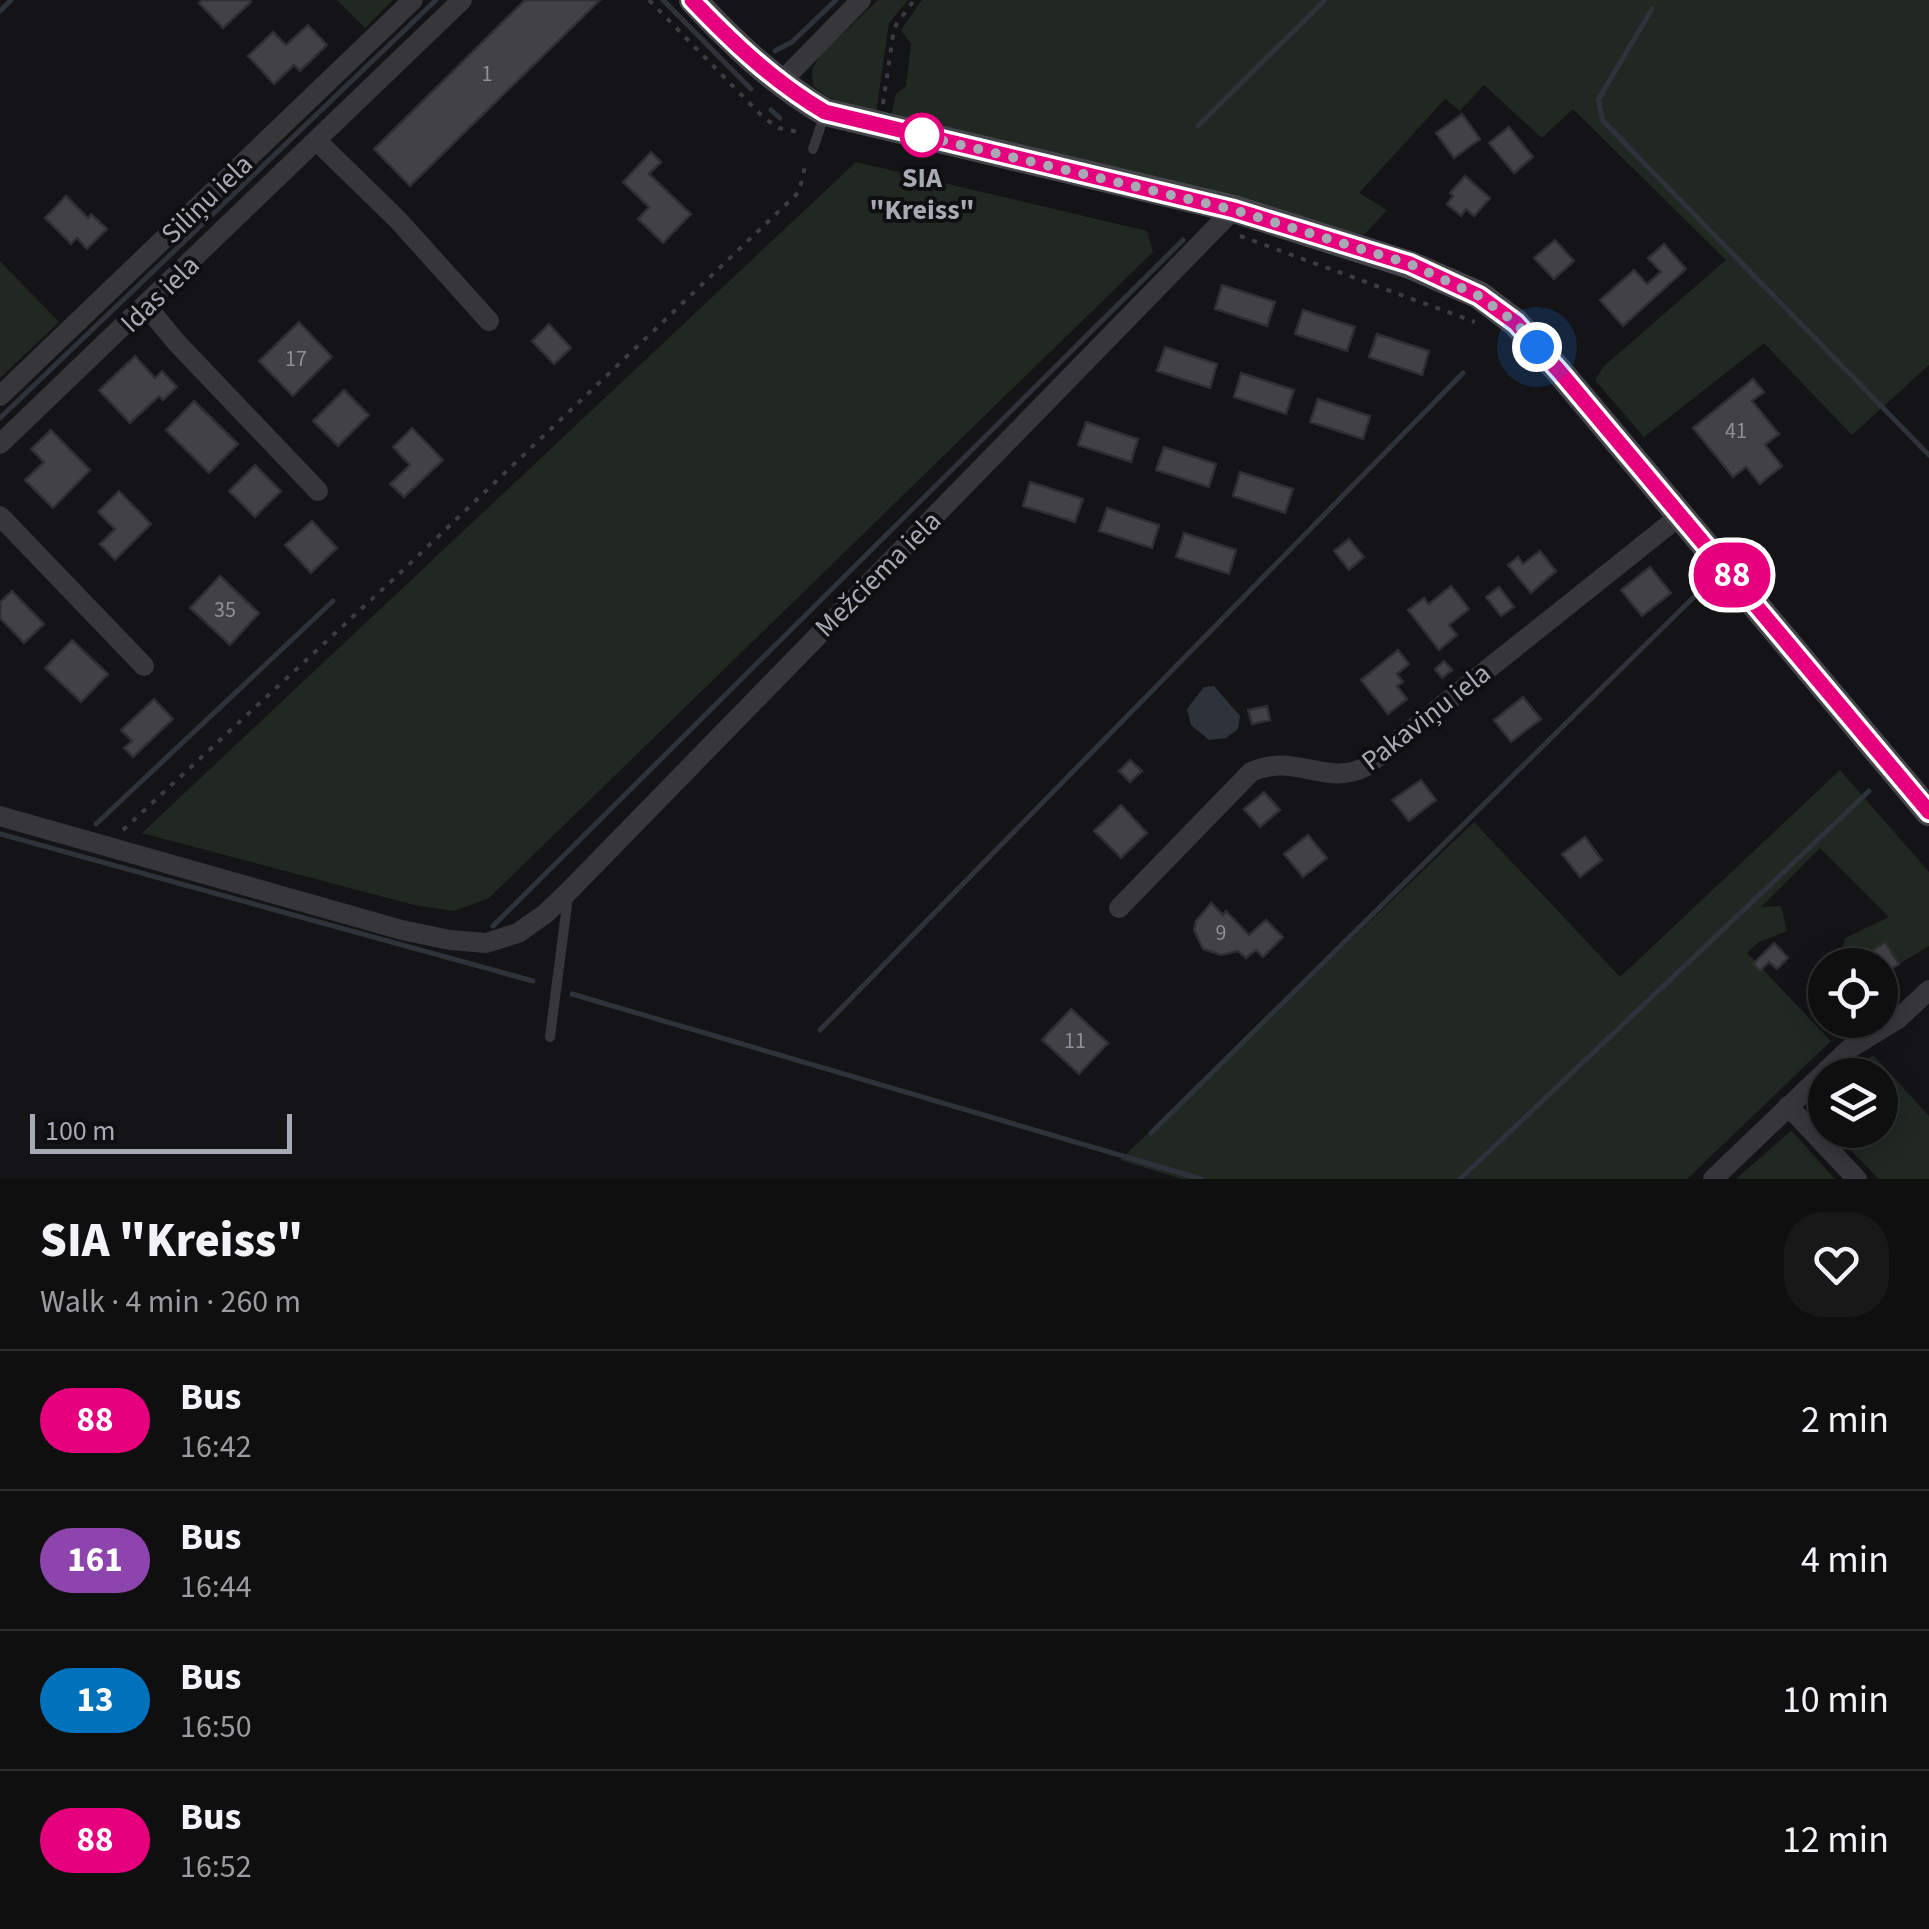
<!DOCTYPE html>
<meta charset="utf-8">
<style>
:root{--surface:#0f0f10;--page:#181819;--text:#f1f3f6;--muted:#9b9c9f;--line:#2f2f30}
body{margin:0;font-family:"Source Sans 3",sans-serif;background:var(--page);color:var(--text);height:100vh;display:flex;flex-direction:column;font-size:38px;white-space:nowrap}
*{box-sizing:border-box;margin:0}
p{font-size:32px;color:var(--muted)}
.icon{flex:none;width:55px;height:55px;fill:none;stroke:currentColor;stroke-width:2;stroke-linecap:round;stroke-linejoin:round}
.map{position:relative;height:1179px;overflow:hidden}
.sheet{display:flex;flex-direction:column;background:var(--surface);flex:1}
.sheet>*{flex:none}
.badge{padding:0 20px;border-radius:32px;font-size:35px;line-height:65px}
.fabs{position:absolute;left:1808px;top:948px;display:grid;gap:20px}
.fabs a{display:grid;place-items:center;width:90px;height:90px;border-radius:50%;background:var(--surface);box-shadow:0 5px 25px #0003,0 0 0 2px var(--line);font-size:50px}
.scale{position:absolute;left:30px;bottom:25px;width:262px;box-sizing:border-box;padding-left:10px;border:5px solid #a7aab5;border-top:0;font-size:28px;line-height:35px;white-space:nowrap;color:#a7aab5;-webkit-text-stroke:8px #0f0f11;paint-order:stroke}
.you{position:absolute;width:50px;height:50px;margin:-25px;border:8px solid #fff;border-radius:50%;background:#1a73e8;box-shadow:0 0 0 15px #1a73e833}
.map>.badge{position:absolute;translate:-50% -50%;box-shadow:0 0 0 5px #fff}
.round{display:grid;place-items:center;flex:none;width:105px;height:105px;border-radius:40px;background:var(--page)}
.headline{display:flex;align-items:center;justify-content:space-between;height:170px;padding:0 40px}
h1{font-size:48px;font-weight:800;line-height:75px}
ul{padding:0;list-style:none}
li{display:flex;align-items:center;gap:30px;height:140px;padding:0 40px;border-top:2px solid var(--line)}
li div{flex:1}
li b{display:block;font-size:38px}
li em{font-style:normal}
li .badge{min-width:110px;font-weight:700;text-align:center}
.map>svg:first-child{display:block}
</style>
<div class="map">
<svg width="1929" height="1179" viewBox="0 0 1929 1179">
<rect width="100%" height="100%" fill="#141416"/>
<path fill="#212822" d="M337,0H393L365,28Z
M878,0H908L889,23L876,113C852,107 832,102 813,86L812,69L822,53Z
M922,0H1929V365L1852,435L1764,343L1644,437L1595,380L1604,366L1726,260L1573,109L1542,138L1484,85L1460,111L1445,99L1359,193L1387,210L1363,236L891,116L896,94L906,86L911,44L901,30Z
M856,162L1147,231L1153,252L489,898L454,911L414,905L142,833Z
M0,261L59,322L0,378Z
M1840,770L1929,872V946L1899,964L1885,943L1864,956L1843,947L1845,938L1889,917L1820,848L1761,907L1781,906L1787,931L1759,942L1747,953L1831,1041L1687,1179H1182L1120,1160L1474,822L1620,977Z
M1873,1055L1929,1116V1179H1879L1831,1130H1880V1075H1851Z
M1792,1131L1835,1179H1736L1791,1131Z"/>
<path fill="#2e333b" d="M1214,686L1240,716L1238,729L1226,738L1209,740L1191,725L1187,709L1204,687Z"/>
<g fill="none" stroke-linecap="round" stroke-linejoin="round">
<path stroke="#2e333b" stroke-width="5" d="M663,0L751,89
M1652,9L1598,100L1603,121L1929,455
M0,11L11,0
M775,51L792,42L836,0
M771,110L780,118
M1198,126L1325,0
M0,418L436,0
M96,824L333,601
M0,834L533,981
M493,926L1183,240
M572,994L1201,1179
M820,1030L1463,373
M1151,1133L1707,584
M1460,1179L1869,791"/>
</g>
<path fill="#414146" stroke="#2f2e32" stroke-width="2.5" d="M202,0H249L251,2L223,28L199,3Z
M525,0H600L410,186L374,149Z
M308,25L327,45L300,71L294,65L274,84L248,56L273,32L286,45Z
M1462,114L1480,139L1454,158L1436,133Z
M1509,127L1533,157L1514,173L1489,143Z
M651,152L661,162L649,174L691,214L663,243L638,219L649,207L623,182Z
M1465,176L1490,198L1474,216L1466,209L1461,216L1447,204L1453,196L1450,193Z
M66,196L88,218L91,214L107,229L87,249L77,238L71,244L45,218Z
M1555,240L1574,261L1554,279L1534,258Z
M1664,244L1686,269L1623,326L1600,300L1634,270L1647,284L1661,272L1648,258Z
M1222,285L1275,302L1267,326L1215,309Z
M1303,310L1355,327L1347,351L1295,334Z
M299,322L332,357L293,396L259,361Z
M549,324L571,348L554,364L532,341Z
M1377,334L1429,351L1422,375L1369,357Z
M1165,347L1217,364L1210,388L1157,371Z
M135,356L155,378L162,371L177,387L163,400L159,396L130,423L99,390Z
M1241,373L1294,390L1286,414L1234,397Z
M1753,379L1764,392L1752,401L1779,434L1765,445L1782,466L1760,484L1746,467L1733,477L1693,428Z
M344,390L369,415L338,446L313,421Z
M1318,399L1370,416L1363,439L1310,422Z
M194,401L238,444L209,473L166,430Z
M1086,422L1138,439L1131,462L1078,445Z
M412,428L443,460L404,497L390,484L410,465L393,447Z
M51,430L90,470L53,508L25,480L44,462L31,449Z
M1164,447L1216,464L1209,487L1156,470Z
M255,465L281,491L255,517L229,491Z
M1240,472L1293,489L1285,513L1233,496Z
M1030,482L1083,499L1075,522L1023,506Z
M119,491L151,524L115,560L100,544L115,529L98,512Z
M1107,508L1159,525L1152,548L1099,531Z
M312,521L337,548L311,573L285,545Z
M1184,533L1236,550L1229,574L1176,557Z
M1349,539L1364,557L1349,570L1334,551Z
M1540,551L1556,571L1531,593L1508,565L1518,557L1523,564Z
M1650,567L1671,593L1642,616L1621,590Z
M220,576L259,613L230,645L190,608Z
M1451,586L1469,609L1449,625L1457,635L1439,650L1408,610L1424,598L1429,604Z
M1499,587L1514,607L1501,616L1486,597Z
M12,591L44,624L24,643L0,618V602Z
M72,640L108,674L81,702L45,668Z
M1398,650L1409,664L1397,674L1403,682L1397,686L1407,699L1388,714L1361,680Z
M1444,661L1452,670L1442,678L1435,669Z
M1523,697L1541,719L1511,742L1494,720Z
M154,699L173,719L133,757L124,748L132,741L121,730Z
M1267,706L1270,720L1252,724L1248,710Z
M1130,760L1142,771L1130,782L1119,771Z
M1421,780L1436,800L1409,821L1392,800Z
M1264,792L1280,810L1260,827L1244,809Z
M1121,805L1147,833L1121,858L1094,831Z
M1308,835L1327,858L1303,877L1284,854Z
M1585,837L1602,860L1580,877L1562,854Z
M1211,903L1223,915L1226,911L1249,935L1266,920L1283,937L1263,957L1256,950L1246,958L1238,951L1221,955L1203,949L1194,930L1196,921Z
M1885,942L1899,964L1880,977V965H1856L1854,963Z
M1774,943L1788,958L1777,969L1769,962L1760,971L1753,964Z
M1071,1009L1108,1043L1079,1074L1042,1040Z"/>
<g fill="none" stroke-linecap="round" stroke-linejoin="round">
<path stroke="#3c3d41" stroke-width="4" stroke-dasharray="5 8" stroke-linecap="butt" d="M649,0L764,118L779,128L803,133
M883,104L894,28L914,0
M1240,236L1475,322
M123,830L400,573L799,192L806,162"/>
<path stroke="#36363b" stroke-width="10" d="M813,149L825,113
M550,1037L568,897"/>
<path stroke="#36363b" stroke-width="20" d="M780,83L861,0
M318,142L398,220L489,321
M147,307L177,343L318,491
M0,396L413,0
M0,444L462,0
M0,516L144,666
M0,816L402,930L450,940L486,943L518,933L545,914L569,891L1234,209
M1119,908L1251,772C1294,752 1327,787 1365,767L1681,515
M1788,1106L1857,1179
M1713,1179L1849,1049L1898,1019L1929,990"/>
<path stroke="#44454a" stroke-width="28" d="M693,0C733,43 774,82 825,112L1234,209L1410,265L1479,295L1516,323L1559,371L1929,812"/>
</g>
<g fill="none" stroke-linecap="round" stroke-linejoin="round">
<defs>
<path id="line" d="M692,0C733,43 774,82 825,112L1234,210L1410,264L1479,296L1516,323L1559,371L1929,812"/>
</defs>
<use href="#line" stroke="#fff" stroke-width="22"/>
<use href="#line" stroke="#e6007e" stroke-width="15"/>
<path stroke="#a7aab5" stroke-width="10" stroke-dasharray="0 18" d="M922,135L915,134L1234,210L1410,264L1479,296L1516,323L1537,347"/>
</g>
<circle fill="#fff" stroke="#e6007e" stroke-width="5" cx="922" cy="135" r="20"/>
<g text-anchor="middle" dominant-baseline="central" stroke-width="8" stroke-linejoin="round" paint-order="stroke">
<g font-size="22" fill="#8e9099">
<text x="487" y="74">1</text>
<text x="296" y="359">17</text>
<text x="1736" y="431">41</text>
<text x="225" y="610">35</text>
<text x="1221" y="933">9</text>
<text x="1075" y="1041">11</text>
</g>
<g font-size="28" font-weight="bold" fill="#a7aab5" stroke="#0f0f11">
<text x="922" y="178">SIA<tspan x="922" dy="32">"Kreiss"</tspan></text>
</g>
<g font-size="28" fill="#a7aab5" stroke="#0f0f11">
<text transform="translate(207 199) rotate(-44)">Siliņu iela</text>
<text transform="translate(160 294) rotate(-44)">Idas iela</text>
<text transform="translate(878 574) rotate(-45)">Mežciema iela</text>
<text transform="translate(1426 717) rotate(-38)">Pakaviņu iela</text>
</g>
</g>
</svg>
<div class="fabs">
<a><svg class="icon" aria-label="locate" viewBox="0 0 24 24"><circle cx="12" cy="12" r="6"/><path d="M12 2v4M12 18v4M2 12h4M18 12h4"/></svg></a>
<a><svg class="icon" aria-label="layers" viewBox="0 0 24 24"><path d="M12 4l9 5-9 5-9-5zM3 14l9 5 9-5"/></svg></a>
</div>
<div class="scale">100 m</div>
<div class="you" style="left:1537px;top:347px"></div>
<b class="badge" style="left:1732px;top:575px;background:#e6007e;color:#fff">88</b>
</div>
<section class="sheet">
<div class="headline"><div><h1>SIA &quot;Kreiss&quot;</h1><p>Walk · 4 min · 260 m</p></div><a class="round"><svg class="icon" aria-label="heart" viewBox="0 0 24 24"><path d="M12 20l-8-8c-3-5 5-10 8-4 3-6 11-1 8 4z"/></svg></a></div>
<ul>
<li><span class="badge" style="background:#e6007e;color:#fff">88</span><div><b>Bus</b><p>16:42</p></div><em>2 min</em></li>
<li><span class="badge" style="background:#8e44ad;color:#fff">161</span><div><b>Bus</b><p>16:44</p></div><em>4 min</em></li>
<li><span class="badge" style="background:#0072bc;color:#fff">13</span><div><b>Bus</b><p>16:50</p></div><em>10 min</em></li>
<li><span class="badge" style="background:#e6007e;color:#fff">88</span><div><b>Bus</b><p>16:52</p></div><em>12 min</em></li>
</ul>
</section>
